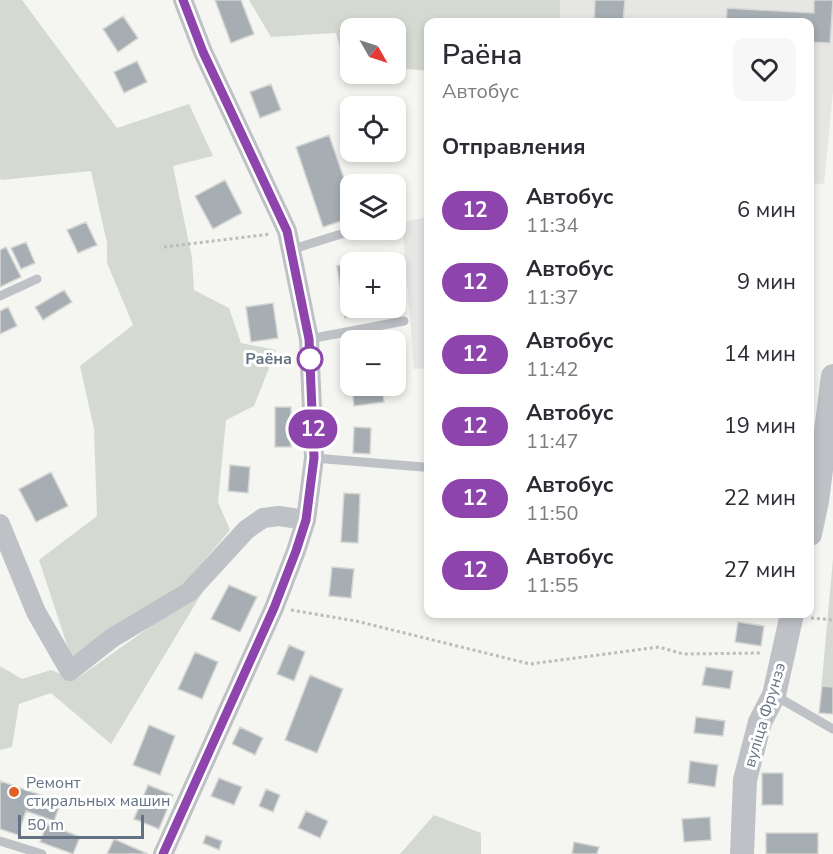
<!DOCTYPE html>
<html lang="ru">
<meta charset="utf-8">
<style>
:root{--surface:#fff;--page:#f7f7f7;--text:#2b2b33;--muted:#7c7c81}
body{margin:0;font-family:"Nunito Sans",sans-serif;background:var(--page);color:var(--text);height:100vh;display:flex;flex-direction:column;font-size:22px;white-space:nowrap}
*{box-sizing:border-box;margin:0}
p{font-size:20px;color:var(--muted)}
.icon{flex:none;width:33px;height:33px;fill:none;stroke:currentColor;stroke-width:2;stroke-linecap:round;stroke-linejoin:round}
.map{position:relative;flex:1;overflow:hidden}
.panel{position:absolute;left:424px;top:18px;width:390px;height:600px;display:flex;flex-direction:column;background:var(--surface);border-radius:12px;box-shadow:0 3px 9px #0003}
.panel>*{flex:none}
.badge{padding:0 12px;border-radius:20px;font-size:21px;line-height:39px}
.needle{width:39px;rotate:129deg}
.tools{position:absolute;left:340px;top:18px;display:grid;gap:12px}
.tools a{display:grid;place-items:center;width:66px;height:66px;border-radius:12px;background:var(--surface);box-shadow:0 3px 9px #0003;font-size:30px}
.scale{position:absolute;left:18px;bottom:15px;width:126px;box-sizing:border-box;padding-left:6px;border:3px solid #647383;border-top:0;font-size:16px;line-height:21px;white-space:nowrap;color:#647383;-webkit-text-stroke:4px #fff;paint-order:stroke}
.map>.badge{position:absolute;translate:-50% -50%;box-shadow:0 0 0 3px #fff}
h2{padding:0 18px;font-size:22px;line-height:54px}
.round{display:grid;place-items:center;flex:none;width:63px;height:63px;border-radius:12px;background:var(--page)}
.headline{display:flex;align-items:center;justify-content:space-between;height:102px;padding:0 18px}
h1{font-size:28px;font-weight:600;line-height:45px}
ul{padding:0;list-style:none}
li{display:flex;align-items:center;gap:18px;height:72px;padding:0 18px}
li div{flex:1}
li b{display:block;font-size:22px}
li em{font-style:normal}
li .badge{min-width:66px;font-weight:700;text-align:center}
.map>svg:first-child{display:block}
</style>
<div class="map">
<svg width="833" height="854" viewBox="0 0 833 854">
<rect width="100%" height="100%" fill="#f5f5f1"/>
<path fill="#e6e7e5" d="M560,0H833V91L824,184L810,183V22H560Z
M429,217V368L414,369L402,222Z"/>
<path fill="#d4dad1" d="M0,0H22L117,128L189,104L213,156L173,166L192,258L194,290L229,308L241,343L276,350L254,406L226,420L218,502L230,530L185,583L71,657L39,560L97,516L94,429L80,366L133,325L107,263V243L91,171L1,180L0,178Z
M249,0H560V22H429V71L396,68V28H351V63H344L336,33L271,37Z
M833,559V714L819,713Z
M205,588L111,744L51,693L19,704L12,747L0,750V666L22,679L51,670L75,680Z
M434,815L481,833V854H400Z"/>
<path fill="#a6aeb4" stroke="#d6d7d4" stroke-width="1.5" d="M215,0H241L254,34L231,43Z
M595,0H625L623,22H594Z
M814,0H833L830,43L810,42V22H726L727,8L814,13Z
M123,16L138,38L118,52L103,29Z
M137,61L147,82L124,93L114,72Z
M271,84L281,110L260,118L250,92Z
M329,135L351,199V218L323,227L296,147Z
M225,180L242,213L213,229L195,196Z
M86,222L97,245L78,253L67,230Z
M26,242L35,263L21,269L11,248Z
M6,247L21,277L0,287V250Z
M351,264V308H372L373,314L345,318L337,266Z
M64,290L72,302L43,320L35,307Z
M273,303L278,338L251,342L246,307Z
M8,307L17,326L0,334V311Z
M352,386H382L384,402L354,406Z
M275,407H291V447H275Z
M354,427L371,428L370,454L353,453Z
M230,465L250,467L248,493L228,491Z
M51,472L68,506L36,522L19,489Z
M344,493L360,494L358,543L341,542Z
M332,567L354,569L351,598L329,596Z
M229,585L257,597L240,632L211,619Z
M738,622L764,626L761,646L735,642Z
M289,645L305,652L294,681L277,674Z
M195,652L218,662L202,699L178,689Z
M706,667L733,671L730,689L702,685Z
M310,675L343,689L317,753L285,740Z
M822,686L833,687V714L819,713Z
M696,717L725,721L723,736L694,733Z
M149,725L175,736L160,775L133,765Z
M240,727L263,738L255,755L232,744Z
M690,761L718,765L715,787L688,783Z
M762,773H783V805H762Z
M219,778L242,787L234,805L211,796Z
M0,781L61,802L54,821L26,811L18,835L0,829Z
M148,785L173,795L159,829L134,819Z
M266,789L280,795L273,812L259,806Z
M306,811L328,821L320,838L298,828Z
M710,817L711,840L684,842L682,819Z
M47,824L80,837L73,854L40,842Z
M766,833H818V854H766Z
M206,835L222,841L219,850L203,843Z
M114,839L148,854H107Z
M574,842L599,847L597,854H572Z"/>
<g fill="none" stroke-linecap="round" stroke-linejoin="round">
<path stroke="#babcbf" stroke-width="3" stroke-dasharray="3 3" stroke-linecap="butt" d="M164,247L271,234
M291,610L356,621L530,664L659,647L683,654L762,653
M811,618L833,620"/>
<path stroke="#bec1c6" stroke-width="9" d="M290,250L354,230
M0,296L37,279
M309,339L404,321
M314,458L423,467
M774,695L833,729
M0,841L42,854"/>
<path stroke="#bec1c6" stroke-width="20" d="M0,524L36,612L70,671L112,638L189,592L246,530L263,518L279,516L306,520
M163,854L274,608L296,551L306,520L314,458L309,339L287,231L203,52L183,0"/>
<path stroke="#bec1c6" stroke-width="24" d="M810,534L817,501L833,376
M742,854L745,780L760,722L774,695L792,614"/>
</g>
<g fill="none" stroke-linecap="round" stroke-linejoin="round">
<defs>
<path id="line" d="M163,854L274,608L296,551L306,520L314,458L309,339L287,231L203,52L183,0"/>
</defs>
<use href="#line" stroke="#fff" stroke-width="14"/>
<use href="#line" stroke="#8e44ad" stroke-width="9"/>
</g>
<circle fill="#fff" stroke="#8e44ad" stroke-width="3" cx="310" cy="359" r="12"/>
<circle fill="#e25f25" stroke="#fff" stroke-width="2" cx="14" cy="792" r="6"/>
<g text-anchor="middle" dominant-baseline="central" stroke-width="6" stroke-linejoin="round" paint-order="stroke">
<g font-size="16" font-weight="bold" fill="#647383" stroke="#fff" text-anchor="end">
<text x="292" y="359">Раёна</text>
</g>
<g font-size="16" fill="#647383" stroke="#fff">
<text transform="translate(765 715) rotate(-73)">вуліца Фрунзэ</text>
</g>
<g font-size="16" fill="#647383" stroke="#fff" text-anchor="start">
<text x="26" y="783">Ремонт<tspan x="26" dy="18">стиральных машин</tspan></text>
</g>
</g>
</svg>
<div class="tools">
<a><svg class="needle" viewBox="-14 -14 28 28"><path d="M0-13l5 13h-10z" fill="#e53935"/><path d="M0 13l5-13h-10z" fill="#7c7c81"/></svg></a>
<a><svg class="icon" aria-label="locate" viewBox="0 0 24 24"><circle cx="12" cy="12" r="6"/><path d="M12 2v4M12 18v4M2 12h4M18 12h4"/></svg></a>
<a><svg class="icon" aria-label="layers" viewBox="0 0 24 24"><path d="M12 4l9 5-9 5-9-5zM3 14l9 5 9-5"/></svg></a>
<a>+</a>
<a>−</a>
</div>
<div class="scale">50 m</div>
<b class="badge" style="left:313px;top:429px;background:#8e44ad;color:#fff">12</b>
<section class="panel">
<div class="headline"><div><h1>Раёна</h1><p>Автобус</p></div><a class="round"><svg class="icon" aria-label="heart" viewBox="0 0 24 24"><path d="M12 20l-8-8c-3-5 5-10 8-4 3-6 11-1 8 4z"/></svg></a></div>
<h2>Отправления</h2>
<ul>
<li><span class="badge" style="background:#8e44ad;color:#fff">12</span><div><b>Автобус</b><p>11:34</p></div><em>6 мин</em></li>
<li><span class="badge" style="background:#8e44ad;color:#fff">12</span><div><b>Автобус</b><p>11:37</p></div><em>9 мин</em></li>
<li><span class="badge" style="background:#8e44ad;color:#fff">12</span><div><b>Автобус</b><p>11:42</p></div><em>14 мин</em></li>
<li><span class="badge" style="background:#8e44ad;color:#fff">12</span><div><b>Автобус</b><p>11:47</p></div><em>19 мин</em></li>
<li><span class="badge" style="background:#8e44ad;color:#fff">12</span><div><b>Автобус</b><p>11:50</p></div><em>22 мин</em></li>
<li><span class="badge" style="background:#8e44ad;color:#fff">12</span><div><b>Автобус</b><p>11:55</p></div><em>27 мин</em></li>
</ul>
</section>
</div>
